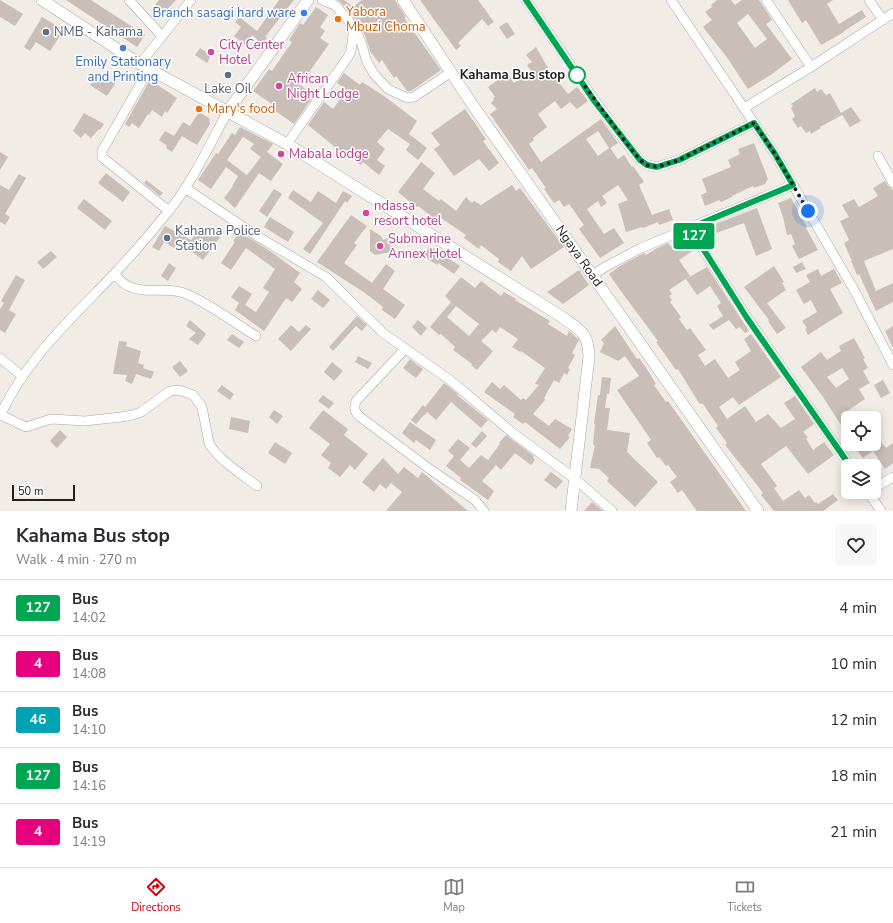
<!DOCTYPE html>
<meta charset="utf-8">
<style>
:root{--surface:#fff;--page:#f7f7f7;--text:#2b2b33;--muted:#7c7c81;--line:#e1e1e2;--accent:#cf000c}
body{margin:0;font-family:"Nunito Sans",sans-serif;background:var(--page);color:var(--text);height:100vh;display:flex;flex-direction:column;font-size:15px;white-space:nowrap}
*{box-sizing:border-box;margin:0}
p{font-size:13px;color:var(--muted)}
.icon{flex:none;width:22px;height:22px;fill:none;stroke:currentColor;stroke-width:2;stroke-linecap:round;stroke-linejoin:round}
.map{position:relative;height:511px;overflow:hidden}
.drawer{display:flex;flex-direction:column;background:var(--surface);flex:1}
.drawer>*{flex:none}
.badge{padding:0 8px;border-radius:3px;font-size:14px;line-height:26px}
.controls{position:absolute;left:841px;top:411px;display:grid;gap:8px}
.controls a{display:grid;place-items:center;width:40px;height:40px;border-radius:6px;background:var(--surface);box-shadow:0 2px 10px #0003;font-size:20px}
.scale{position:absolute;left:12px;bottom:10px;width:63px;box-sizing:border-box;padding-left:4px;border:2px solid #202020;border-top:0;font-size:11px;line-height:14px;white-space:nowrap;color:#202020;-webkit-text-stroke:3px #fff;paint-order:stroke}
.you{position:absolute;width:20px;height:20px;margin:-10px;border:3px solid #fff;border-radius:50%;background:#1a73e8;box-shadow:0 0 0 6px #1a73e833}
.map>.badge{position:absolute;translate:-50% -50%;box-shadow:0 0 0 2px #fff}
.round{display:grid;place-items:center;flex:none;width:42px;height:42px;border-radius:6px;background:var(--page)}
.head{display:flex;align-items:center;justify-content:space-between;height:68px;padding:0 16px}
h1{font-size:19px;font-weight:700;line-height:30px}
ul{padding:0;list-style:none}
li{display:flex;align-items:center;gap:12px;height:56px;padding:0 16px;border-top:1px solid var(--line)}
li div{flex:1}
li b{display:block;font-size:15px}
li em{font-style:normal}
li .badge{min-width:44px;font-weight:700;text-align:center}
.dock{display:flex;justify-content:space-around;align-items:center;height:56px;border-top:1px solid var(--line);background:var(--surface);font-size:11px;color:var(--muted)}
.dock a{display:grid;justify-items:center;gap:2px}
.dock .selected{color:var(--accent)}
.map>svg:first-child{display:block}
</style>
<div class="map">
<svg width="893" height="511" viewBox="0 0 893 511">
<rect width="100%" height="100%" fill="#f1ece5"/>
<path fill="#cabeb8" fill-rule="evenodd" d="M0,0L23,14L15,26L0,17Z
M66,0H91L145,35L137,47Z
M159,0H176L164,13L155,5Z
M279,0H294L265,37L267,38L262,44L252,35L245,45L234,36L241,27L235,22L239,17L257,31Z
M338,0H344L353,7L362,0H395L406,17L404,18L441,70L411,91H407L396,76L394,78L382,60L379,63L370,51L365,35L359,24L345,7Z
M420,0H478L494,22L488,26L482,19L458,43L461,46L456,50Z
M717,0H731L735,5L742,0H759L772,20L766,24L792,59L772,74L748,89L726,56L703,27L712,20L705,12L712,7L711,5ZM748,14L767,39L755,48L737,23Z
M788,0H833L827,4L839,24L862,10L866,17L844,31V32L821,45L806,20L802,23Z
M316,7L328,15L320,27L325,31L320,38L329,44L300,85L314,95L294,124L274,110L276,107L253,91L269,69L272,71L292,42L289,40L300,23L303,25Z
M42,17L64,30L50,51L36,42L30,51L24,47Z
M507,22L515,34L507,39L499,27Z
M536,47L548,68L545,70L554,80L556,79L568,94L577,87L588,101L577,109L570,102L561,109L555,101L538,114L547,127L533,138L534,140L529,144L541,162L601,119L618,143L610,148L618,159L624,155L632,167L633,166L644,182L639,185L652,215L669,209L673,220L659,225L658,222L643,228L642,227L626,232L618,204L628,200L618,185L602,196L607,203L601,207L598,201L587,209L604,234L614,228L624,243L600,258L579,229L584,225L569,204L564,207L559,200L554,203L544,189L546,188L532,168L529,170L490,114L497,109L491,103L494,100L493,98L495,97L488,87L507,73L514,83L532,72L527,65L532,62L526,55ZM598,131L609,148L598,156L586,139Z
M200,48L211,55L207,63L195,55Z
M98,73L115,84L107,96L90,85Z
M344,73L360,85L362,82L384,96L417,121L409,134L427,148L418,160L406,150L410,144L388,129L377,142L385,149L377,160L385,166L379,175L363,162L361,165L341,152L308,125L324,102L333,109L347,90L337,83Z
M150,80L177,98L167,113L165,111L162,117L152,110L149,115L148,114L139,128L132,123L129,127L125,124Z
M815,88L817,92L821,89L826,95L830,93L842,115L820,127L821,128L811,134L810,131L806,133L801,126L798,128L792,119L795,116L791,108L793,106L791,104Z
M851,107L861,121L850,127L841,113Z
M465,109L486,139L483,141L499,163L489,171L479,159L454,176L434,149L440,145L431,133Z
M199,112L209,118L210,124L197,145L182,136L172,152L166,148L167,146L159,140L165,131L174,136L183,122L190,126Z
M84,113L104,124L100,130L99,129L91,138L85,133L81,138L73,131Z
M240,127L273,144L267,152L283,164L271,181L259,173L235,208L224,198L233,186H232L238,176L226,167L211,189L198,180L216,153L218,154L232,133L235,135ZM243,137L254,144L250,149L261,157L247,175L227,160Z
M754,143L768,179L765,184L754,188L753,186L732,196V197L721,202L719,200L705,206L701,195L707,192L702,179L731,167L728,160L740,154L738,149Z
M0,152L8,157L0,170Z
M421,162L435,173L423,189L439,201L441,199L456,211L466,197L472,203L474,201L481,205L512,185L516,191L520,188L564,247L531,269L522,256L511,271L498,262L499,259L481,245L479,249L464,238L466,235L438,216L435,219L418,206L417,207L405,198L398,192Z
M106,173L130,192L123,202L98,183Z
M19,174L26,178L5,214L10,217L5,225L1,222L0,223V185L9,190Z
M146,180L163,193L160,196L144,183Z
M885,181L888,186L893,190V249L864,261L876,291L893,283V302L876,311L859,274L857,275L851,261H852L844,243L849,240L840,221L849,217L842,205L854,199L859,207L878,196L873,188Z
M274,189L282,194L267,217L259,211Z
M293,190L311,202L318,191L336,203L343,191L352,196L347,203L345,201L310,254L303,249L323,223L288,198Z
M791,198L807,227L806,228L818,250L799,259L792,246L795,244L791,234L787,235L783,217L778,203Z
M84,199L112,221L105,230L77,208Z
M757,208L772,249L756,256L744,223L708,236L705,228Z
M351,215L367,226L354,243L357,245L344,263L372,283L386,264L395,271L383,289L405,305L395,319L382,310L383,307L365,293L317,262Z
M270,217L294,232L288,242L264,227Z
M165,226L191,240L201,227L212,235L215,231L221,236L203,260L180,243L176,249L164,242L159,251L152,247Z
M370,229L381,236L383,240L389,238L391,252L375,255L370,251Z
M240,232L270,251L300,273L294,282L302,289L292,302L286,298L264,331L235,310L239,303L231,297L239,286L252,294L245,305L256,312L269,292L263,288L275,269L246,248L231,270L221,263L235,242L233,241Z
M680,240L689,242L694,250L679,260L690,276L669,290L672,294L669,296L672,300L670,302L681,317L679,319L687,330L690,328L706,350L698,355L705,366L715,359L728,378L740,370L735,362L751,351L744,339L751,334L781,377L739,405L733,397L719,407L727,419L745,406L756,422L768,414L781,428L795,419L784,403L795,396L814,424L803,432L808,437L806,439L813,450L824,442L834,455L808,474L786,446L761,464L777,486L774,488L783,501L799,490L805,498L809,495L815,503L816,502L818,504L833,494L838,500L823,511H774L761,495L763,493L757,485L725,445L727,443L716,428L718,426L703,404L699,403L678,369L676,370L656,342L658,341L620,290L609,274L620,266L644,253L646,255L657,248L668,243L670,246Z
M430,246L460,266L454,274L438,263L437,265L423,256Z
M51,251L57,257L43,269L37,262Z
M802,262L806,269L796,273L793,267Z
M169,263L176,268L168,281L161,276Z
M774,266L784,282L782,283L786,290L767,303L786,328L777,334L768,321L769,320L744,287Z
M707,267L749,331L745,333L740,327L736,329L729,320L713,330L709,325L723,316L717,306L721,303L710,286L697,295L686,279Z
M818,269L821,276L834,269L842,283L830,289L843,313L828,322L808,335L805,329L807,328L802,321L817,312L811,300L804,304L796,290L810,282L806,275Z
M579,270L589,285L563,304L547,292Z
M16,275L25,280L9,310L16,314L5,333L0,330V309L4,303L1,301Z
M461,277L475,288L481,281L501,296L504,292L516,299L515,300L550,321L548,324L567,336L569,331L579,340L572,353L575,355L568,368L570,369L567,375L564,373L559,383L554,380L544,398L545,400L533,414L549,426L555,419L572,429L568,436L570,437L560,449L525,422L523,424L513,417L515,414L484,392L492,382L500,389L504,385L521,400L523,398L526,400L539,385L535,384L545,368L521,351L520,352L512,347L518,339L500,327L496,333L492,330L481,341L493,351L477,370L471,365L472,364L453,350L455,347L441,334L439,335L430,327L451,302L445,296ZM456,306L479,324L469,336L447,317Z
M318,290L330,300L323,308L311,299Z
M357,316L367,325L362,331L356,326L333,351L329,347Z
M190,320L206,334L198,345L189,339L196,333L186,326Z
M418,320L427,328L421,336L412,327Z
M291,325L299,332L306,325L311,329L291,351L278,339Z
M615,326L637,359L639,358L647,369L656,384L654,385L666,402L668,401L746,511H697L682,490L678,493L670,482L677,477L668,465L666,466L659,457L657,458L647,443L651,440L617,390L639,376L625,356L618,361L600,352L604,343L601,340Z
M893,326V348L885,331Z
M232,334L244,342L239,348L227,340Z
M854,338L865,358L863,359L868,368L863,371L870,383L859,389L865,399L846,412L848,415V436L823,397L801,367L821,352L827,360L841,351L839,346ZM842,368L849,379L836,388L827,377Z
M119,341L127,342L126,346L141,351L138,363L144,365L143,368L154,372L151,379L136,374L132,384L125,381L127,375L113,374Z
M358,356L372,363L368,369L355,362Z
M410,359L423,369L416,378L403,368Z
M180,361L188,371L180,377L172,367Z
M332,362L343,371L334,381L324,372Z
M602,377L611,378L609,394H607L605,408H610L607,430L630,433L627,452L658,482L635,507L607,481L609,478L599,469L590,468L595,445H593L595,424H594L598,395H600Z
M883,380L890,393L881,398L874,385Z
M444,383L458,394L457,395L488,420L481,428L451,402L436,420L427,412L425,415H424L416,424L411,420L423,405L425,407Z
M222,385L234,394L230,400L217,391Z
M323,395L334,403L329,409L318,401Z
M274,410L283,416L277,424L269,417Z
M323,410L348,429L344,435L368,454L355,470L350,465L340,477L328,468L331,463L321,455L330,444L309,428Z
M231,417L250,421L248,433L229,429Z
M410,422L436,440L430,450L416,440L414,443L402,433Z
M60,430L67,437L57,448L50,441Z
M482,431L487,436L476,448L471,444Z
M874,433L886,448L893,443V463L885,469L873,451L863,458L855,448L860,444H874Z
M506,435L534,456L533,458L535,460L531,465L515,453L501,470L496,465L482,481L494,491L488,500L460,480L461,478L446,466L454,456L448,451L458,439L470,448L460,460L469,468L481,455L488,460L500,444L499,443Z
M275,442L292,453L285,464L268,453Z
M383,458L398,474L404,467L418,478L422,472L468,511H386L402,492L391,483L386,489L380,484L374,492L362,482Z
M551,472L563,481L556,489L544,480Z
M592,502L603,511H584Z"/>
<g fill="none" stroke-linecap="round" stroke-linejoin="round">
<defs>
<path id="minor" d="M129,0L162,36
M322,0L335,5L354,27L361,42L367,62L374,74L388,89L407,98L414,97L451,72
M526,0L595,101L624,140L640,160L647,165L657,167L679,160L754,123
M671,0L775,154L853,288L893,365
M766,0L811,67
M869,0L883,20
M140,64L191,0
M149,69L102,151V157L169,211
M744,108L811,67L893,13
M287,144L348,57L351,51L354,27
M878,156L893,183
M185,188L257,236L326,277L383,333L450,380L514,434L574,478L612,511
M689,228L747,317L850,466
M114,274C119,278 123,284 128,286C146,295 166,286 184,293C209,303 233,322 256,336
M593,275L605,267L641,248L793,185
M405,349L356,401C354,408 354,411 359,416L431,470L475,500L484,511
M0,358L22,376
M1,415L26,427L51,419L85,421L121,417L133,415L141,412L170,391L179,390L193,395L202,407L209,443C217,459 243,475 257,486
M0,416C26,359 71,319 113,275C132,255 150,234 167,213C191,185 210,144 228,111
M874,488L893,477
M868,492L881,511"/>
<path id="tertiary" d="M42,0L140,64L287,144L562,317C581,331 588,332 589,357L571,511
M403,0L474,107L758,511
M228,111L308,0"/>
</defs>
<use href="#minor" stroke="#a7a7a7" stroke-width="10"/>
<use href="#tertiary" stroke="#a7a7a7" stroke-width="12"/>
<use href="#minor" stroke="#fff" stroke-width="9"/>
<use href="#tertiary" stroke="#fff" stroke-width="11"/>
</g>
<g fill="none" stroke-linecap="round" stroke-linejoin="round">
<defs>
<path id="line" d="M526,0L595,102L640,160L647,165L657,167L679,160L754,123L775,154L793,185L690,228L747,318L850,466"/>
</defs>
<use href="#line" stroke="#fff" stroke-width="9"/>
<use href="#line" stroke="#00a651" stroke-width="6"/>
<path stroke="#202020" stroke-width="4" stroke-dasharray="0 7.2" d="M577,75L624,140L640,160L647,165L657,167L679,160L754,123L775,154L808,211"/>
</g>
<g fill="#3f7fe0" stroke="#fff" stroke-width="1.5">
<circle cx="304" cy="13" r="4"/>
<circle cx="123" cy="48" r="4"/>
</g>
<g fill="#e8710a" stroke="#fff" stroke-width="1.5">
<circle cx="338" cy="19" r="4"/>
<circle cx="199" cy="109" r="4"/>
</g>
<g fill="#5c6f8a" stroke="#fff" stroke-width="1.5">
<circle cx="46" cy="32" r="4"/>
<circle cx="228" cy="75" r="4"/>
<circle cx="167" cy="238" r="4"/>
</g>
<g fill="#d1479c" stroke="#fff" stroke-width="1.5">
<circle cx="211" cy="52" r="4"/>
<circle cx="279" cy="86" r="4"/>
<circle cx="281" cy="154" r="4"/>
<circle cx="366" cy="213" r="4"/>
<circle cx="380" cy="246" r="4"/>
</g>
<circle fill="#fff" stroke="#00a651" stroke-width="2" cx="577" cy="75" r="8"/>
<g text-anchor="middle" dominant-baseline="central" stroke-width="3" stroke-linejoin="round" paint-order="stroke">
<g font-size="13" fill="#c56008" stroke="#fff" text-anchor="start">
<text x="346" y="12">Yabora<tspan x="346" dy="15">Mbuzi Choma</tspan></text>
<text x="207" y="109">Mary's food</text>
</g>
<g font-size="13" fill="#366cbe" stroke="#fff" text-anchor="end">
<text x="296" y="13">Branch sasagi hard ware</text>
<text x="123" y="62" text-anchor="middle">Emily Stationary<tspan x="123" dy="15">and Printing</tspan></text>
</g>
<g font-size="13" fill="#4e5e75" stroke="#fff" text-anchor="start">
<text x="54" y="32">NMB - Kahama</text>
<text x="228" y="89" text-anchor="middle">Lake Oil</text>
<text x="175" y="231">Kahama Police<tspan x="175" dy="15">Station</tspan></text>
</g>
<g font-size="13" fill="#b23c85" stroke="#fff" text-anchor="start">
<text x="219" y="45">City Center<tspan x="219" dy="15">Hotel</tspan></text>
<text x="287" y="79">African<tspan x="287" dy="15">Night Lodge</tspan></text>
<text x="289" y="154">Mabala lodge</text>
<text x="374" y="206">ndassa<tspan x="374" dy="15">resort hotel</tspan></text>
<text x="388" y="239">Submarine<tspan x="388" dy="15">Annex Hotel</tspan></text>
</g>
<g font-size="13" font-weight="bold" fill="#202020" stroke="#fff" text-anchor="end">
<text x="565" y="75">Kahama Bus stop</text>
</g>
<g font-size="13" fill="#202020" stroke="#fff">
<text transform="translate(579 256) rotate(55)">Ngaya Road</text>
</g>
</g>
</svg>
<div class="controls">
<a><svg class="icon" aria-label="locate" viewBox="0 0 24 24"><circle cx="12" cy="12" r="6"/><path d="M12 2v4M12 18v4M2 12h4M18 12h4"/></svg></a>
<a><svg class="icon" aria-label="layers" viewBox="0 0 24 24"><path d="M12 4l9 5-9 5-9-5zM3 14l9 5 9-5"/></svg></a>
</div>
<div class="scale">50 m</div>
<div class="you" style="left:808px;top:211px"></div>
<b class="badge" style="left:694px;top:236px;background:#00a651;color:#fff">127</b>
</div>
<section class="drawer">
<div class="head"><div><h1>Kahama Bus stop</h1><p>Walk · 4 min · 270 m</p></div><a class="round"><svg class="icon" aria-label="heart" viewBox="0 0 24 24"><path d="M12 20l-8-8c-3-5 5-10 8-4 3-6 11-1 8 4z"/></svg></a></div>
<ul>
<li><span class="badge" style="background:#00a651;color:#fff">127</span><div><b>Bus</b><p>14:02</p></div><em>4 min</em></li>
<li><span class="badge" style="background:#e6007e;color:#fff">4</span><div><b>Bus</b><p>14:08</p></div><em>10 min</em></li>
<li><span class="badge" style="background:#00a3b4;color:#fff">46</span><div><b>Bus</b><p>14:10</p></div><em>12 min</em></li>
<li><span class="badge" style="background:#00a651;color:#fff">127</span><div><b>Bus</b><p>14:16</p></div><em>18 min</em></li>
<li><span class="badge" style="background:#e6007e;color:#fff">4</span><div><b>Bus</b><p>14:19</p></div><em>21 min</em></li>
</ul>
</section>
<nav class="dock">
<a class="selected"><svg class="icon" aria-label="directions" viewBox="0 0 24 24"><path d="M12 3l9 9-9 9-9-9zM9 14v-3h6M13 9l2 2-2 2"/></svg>Directions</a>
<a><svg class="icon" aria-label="map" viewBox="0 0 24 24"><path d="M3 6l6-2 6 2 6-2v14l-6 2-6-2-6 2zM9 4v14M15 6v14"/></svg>Map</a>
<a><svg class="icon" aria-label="tickets" viewBox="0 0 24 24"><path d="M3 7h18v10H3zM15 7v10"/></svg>Tickets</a>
</nav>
